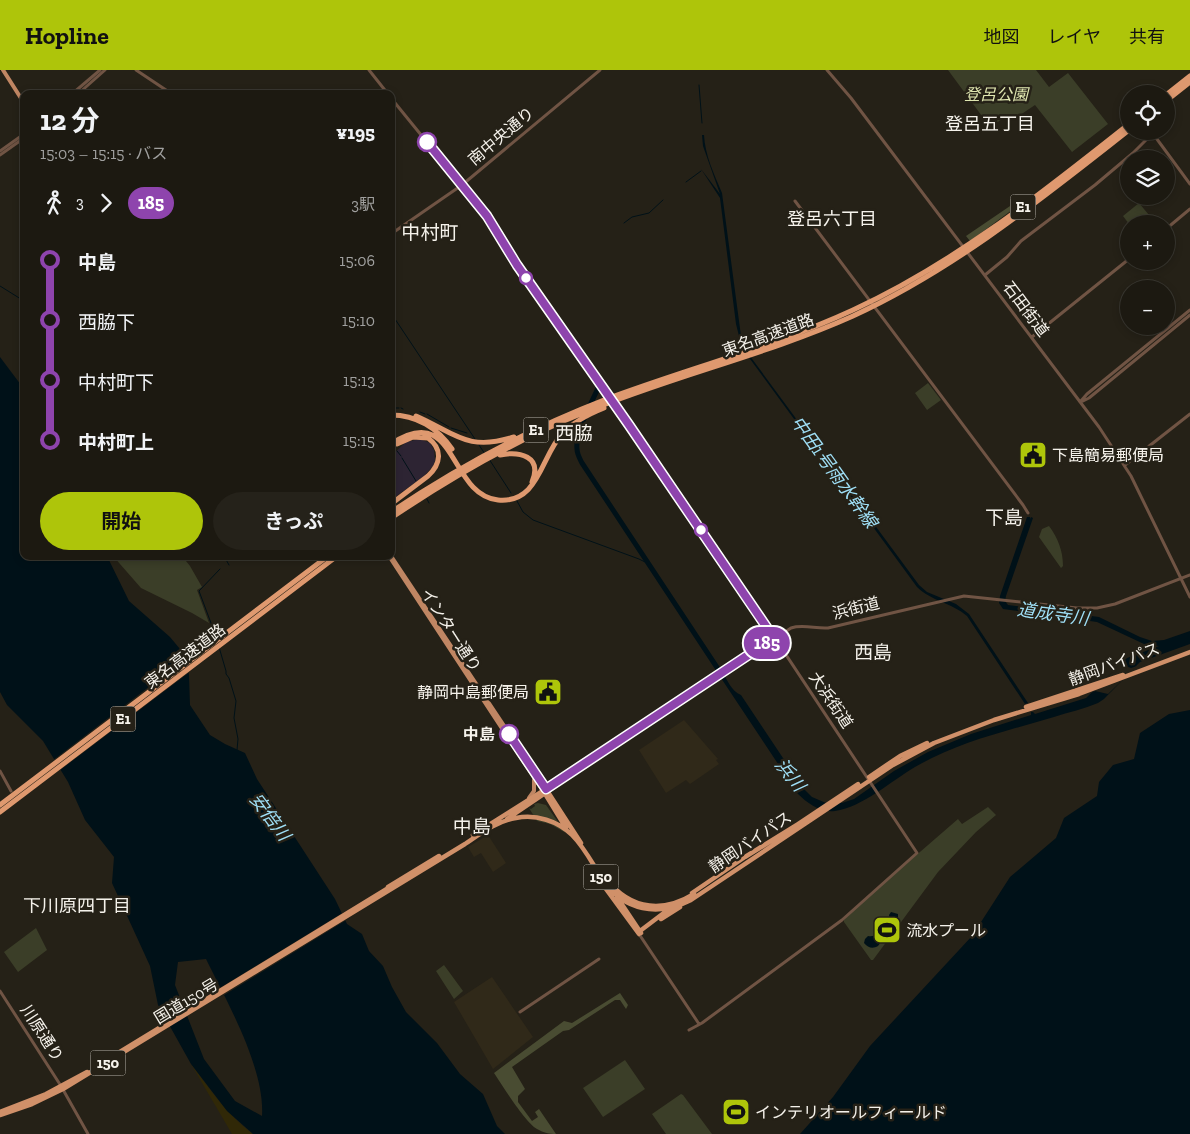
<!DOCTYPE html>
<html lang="ja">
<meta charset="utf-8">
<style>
:root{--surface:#1c1911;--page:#25221a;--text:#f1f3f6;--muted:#a0a09f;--line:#3a3831;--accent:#aec50a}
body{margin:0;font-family:"Zilla Slab","Noto Sans JP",serif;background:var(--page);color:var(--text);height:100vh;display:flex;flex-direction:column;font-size:19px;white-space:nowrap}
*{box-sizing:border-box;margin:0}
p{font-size:16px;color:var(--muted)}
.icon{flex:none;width:28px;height:28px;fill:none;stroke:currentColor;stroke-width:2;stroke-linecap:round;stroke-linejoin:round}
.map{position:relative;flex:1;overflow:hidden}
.sheet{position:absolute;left:20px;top:20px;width:375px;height:470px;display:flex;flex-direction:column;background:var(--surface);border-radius:10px;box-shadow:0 2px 8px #0003,0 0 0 1px var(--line)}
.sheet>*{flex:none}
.badge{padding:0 10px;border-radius:16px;font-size:18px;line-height:32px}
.fabs{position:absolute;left:1120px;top:15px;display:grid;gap:10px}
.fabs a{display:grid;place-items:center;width:55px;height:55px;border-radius:50%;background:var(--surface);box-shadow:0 2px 8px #0003,0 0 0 1px var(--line);font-size:25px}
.map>.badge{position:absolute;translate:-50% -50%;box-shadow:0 0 0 2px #fff}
.legs{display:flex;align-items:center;gap:8px;height:55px;padding:0 20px;font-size:16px}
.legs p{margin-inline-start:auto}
.summary{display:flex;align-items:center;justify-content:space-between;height:85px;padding:0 20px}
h1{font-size:28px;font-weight:700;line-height:38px}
.cta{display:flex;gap:10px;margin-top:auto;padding:10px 20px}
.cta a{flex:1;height:58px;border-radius:30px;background:var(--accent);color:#111;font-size:20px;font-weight:700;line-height:58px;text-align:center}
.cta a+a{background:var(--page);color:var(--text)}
ul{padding:0 20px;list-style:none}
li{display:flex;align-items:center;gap:18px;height:60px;font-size:19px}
li i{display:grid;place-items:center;width:8px;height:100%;margin:0 6px;background:currentColor}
li i::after{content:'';width:12px;height:12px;margin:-6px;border:4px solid;border-radius:50%;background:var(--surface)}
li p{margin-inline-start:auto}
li:first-child i{background:linear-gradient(#0000 50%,currentColor 0)}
li:last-child i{background:linear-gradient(currentColor 50%,#0000 0)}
header{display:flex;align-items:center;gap:30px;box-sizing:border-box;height:70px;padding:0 25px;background:var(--accent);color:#111}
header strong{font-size:24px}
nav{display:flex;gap:28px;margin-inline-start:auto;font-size:18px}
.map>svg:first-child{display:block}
</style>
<header>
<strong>Hopline</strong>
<nav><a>地図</a><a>レイヤ</a><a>共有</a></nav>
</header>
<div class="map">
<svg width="1190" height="1064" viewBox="0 0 1190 1064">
<rect width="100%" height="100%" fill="#252117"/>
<path fill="#2d2433" d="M420,369L430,373L434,380L435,391L433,396L424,406L391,430V386L406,372Z"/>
<path fill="#302919" d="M684,650L718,689L716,690L719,694L690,714L686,710L666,723L639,680Z
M488,765L506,793L493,802L481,783L474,787L468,777Z
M492,907L533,967L493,999L454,932Z"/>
<path fill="#3b3e28" d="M948,0H1036L1049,17L1068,3L1108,54L1072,82L1035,35L1014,49L1010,44L990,57Z
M1139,133L1149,145L1139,154H1129L1123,146Z
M928,313L941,330L927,340L915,323Z
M1049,456C1058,468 1063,481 1063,496L1061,498L1039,467L1042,459Z
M113,486H182L190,496L202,517L197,520L209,553L192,543L141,518Z
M538,733L546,735L566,763L550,754L537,751L529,738L531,739L535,736L534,734Z
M988,737L996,745L976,762L938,802L873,890H871L844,852V850L860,834L958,749L962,754Z
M36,858L47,880L18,902L4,882Z
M444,895L463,921L454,929L436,901Z
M625,990L645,1019L603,1047L583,1018Z
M681,1024L683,1025L712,1064H666L652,1044Z"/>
<path fill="#494c32" d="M1013,134L1016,137L970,171L966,166Z
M620,923L628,935L626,939L620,930H615L569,960L563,961L512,997L525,1019L518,1026V1032L532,1051L538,1047L535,1042L539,1039L556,1064C549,1064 544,1063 537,1059C525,1052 502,1015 494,1003L564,951L572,953Z"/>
<path fill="#302807" d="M191,994C209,1018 228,1046 253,1064H232Z"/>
<path fill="#001118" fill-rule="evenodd" d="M702,65H704C705,85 714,104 722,123L741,266L744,278L919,515L927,522L956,534L969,544L1028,633L1025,634L967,546C952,533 931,531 917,517L742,278L736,254L720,128L701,99L720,124L703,76Z
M0,287L24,319V486H107L129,531L170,567L185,585L189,605L190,635L210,665L225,674L245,683L257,709L335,829L347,854L362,864L369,881L383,896L392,917L406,942L437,973L460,1004L483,1024L497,1056L505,1064H253L227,1041L191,994L158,935L150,896L112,813L114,787L85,750L68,712L43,671L7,635L0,622ZM206,889C227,932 265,998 262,1046L235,1031L204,989L175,915L178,892Z
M1027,447H1030V449L1031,447L1033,448L1006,526L1005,531L1008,535L1099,547L1140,567L1152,571L1164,570L1190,561V574L1140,592L1104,629L1098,633C1084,639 1069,642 1054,647C1007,661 958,672 915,697C891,711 863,737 835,741C821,743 807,733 798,724L717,602L721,600C727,609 731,621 741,625L803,718L812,727L826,733H842L854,729L894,701L928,682L971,664L1031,645V642H1033L1035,644L1086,628L1127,588L1159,576L1144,574L1097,552L1003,539L999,533L1000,526Z
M1190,640V1064H800L833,1027L870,976L972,866L1010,807L1056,768L1064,748L1097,726L1099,712L1113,695L1134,689L1140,663L1169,644Z
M891,842L898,844V849L878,876C873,879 868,878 864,873L865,869L868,866C879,868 884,857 890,850L889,845Z"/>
<path fill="#252117" d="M188,587L191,601L59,701L52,691Z
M1120,594L1131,598L1137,596L1108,624L1095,621L1092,623Z
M344,842L348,849L221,927L218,919Z"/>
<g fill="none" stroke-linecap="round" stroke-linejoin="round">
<path stroke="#001118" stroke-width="1" d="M699,15L702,53
M686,112L701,101
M624,153L632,147L649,143L663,130
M0,216L24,231
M391,243L475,369
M393,338H399
M401,338L403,339
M420,342L425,344
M427,344L449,357
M451,358L467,363
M584,358L591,368
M479,375L485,384
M397,381L401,386
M402,388L416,411
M489,389L511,423
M427,429L429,433
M517,431L523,442L533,450L639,489L649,494
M224,486L229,495
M217,569L199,521L220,499
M219,577L226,601V604L229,608L236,631L234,648L238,669L237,680"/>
<path stroke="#001118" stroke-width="5" d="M599,316C592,332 575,362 577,379C577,384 580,389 582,393L722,605"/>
<path stroke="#705444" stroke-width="3" d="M136,0L172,24
M369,0L388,24
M827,0L851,28L1099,357L1131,406L1190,527
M72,24L100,0
M78,24L105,0
M391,28L487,146L517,195L629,355L759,544L917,783L842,850L702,953L689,960
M1151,61L1190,114
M0,81L24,64
M0,85L24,68
M795,131L1023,435L1028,443
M1166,159L1190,139
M391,164L462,115L600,0
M985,205L1007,187L1021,171L1095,115L1133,83L1152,64
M1032,267L1129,189
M1083,331L1089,328L1190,245
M1080,332L1087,324L1190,240
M1125,395L1190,344
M0,701L11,721
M547,721L573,702L791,558C803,554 816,559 828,558L964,526L1077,538H1097L1115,534L1190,505
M639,864L699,954
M0,921L61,1016L88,1064
M520,942L599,889"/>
<path stroke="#c08663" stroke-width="4" d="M3,0L24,33
M389,486L543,721
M391,486L546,719
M529,728L534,721V710"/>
<path stroke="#d09069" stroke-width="4.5" d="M1026,637L1123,605
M869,707L900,686L927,673
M544,722L566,758
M507,749L544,724
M798,754L858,714
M473,765L546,719L581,773
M602,803C625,837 658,846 694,824
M388,817L439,786
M606,819L639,864
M692,823L745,787L800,753
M617,827L641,863
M661,849L680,837
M640,861L669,839
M105,991L390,817
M0,1042L46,1024L87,1002
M0,1045L32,1034L63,1019L465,774C480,764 497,751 516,748C536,744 558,751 572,765C585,778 593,795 603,810C624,841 658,847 691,830L893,695L934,673L994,650L1079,624L1190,582"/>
<path stroke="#df996f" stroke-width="5" d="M1166,25L1190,6
M1166,31L1190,12
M391,345C416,345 438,358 452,379
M416,346C455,363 467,382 514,367
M391,374C457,330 448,425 498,430C539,434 541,386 562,364C573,352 589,344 604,338
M500,385C519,381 543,386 532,412
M391,434L428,406C441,394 443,379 428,368L413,367L397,374
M391,442C458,397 529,359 604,330C686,299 773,277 853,240C955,193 1042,123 1129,54
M391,448C452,407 516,370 583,343C672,306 766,285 853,246C955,199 1041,129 1129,60
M0,735L328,486
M0,742L337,486"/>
</g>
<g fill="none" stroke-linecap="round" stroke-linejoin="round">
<defs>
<path id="line-1" d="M427,72L487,146L517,195L629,355L774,568L546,719L509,664"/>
</defs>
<use href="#line-1" stroke="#fff" stroke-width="11"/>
<use href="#line-1" stroke="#8e44ad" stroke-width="8"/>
</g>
<defs>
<symbol id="civic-square" viewBox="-11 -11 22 22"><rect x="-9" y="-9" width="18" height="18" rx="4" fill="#aec50a" stroke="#252117"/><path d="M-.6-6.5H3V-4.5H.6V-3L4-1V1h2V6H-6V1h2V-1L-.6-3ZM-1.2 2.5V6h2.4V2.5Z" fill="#111"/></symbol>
<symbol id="stadium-square" viewBox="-11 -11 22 22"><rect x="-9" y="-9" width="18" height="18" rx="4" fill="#aec50a" stroke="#252117"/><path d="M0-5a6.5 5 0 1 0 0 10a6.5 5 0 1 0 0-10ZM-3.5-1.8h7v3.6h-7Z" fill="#111"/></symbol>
</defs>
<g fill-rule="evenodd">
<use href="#civic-square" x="1017" y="369" width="32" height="32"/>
<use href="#civic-square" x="532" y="606" width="32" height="32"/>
<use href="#stadium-square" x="871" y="844" width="32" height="32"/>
<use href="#stadium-square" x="720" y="1026" width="32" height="32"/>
</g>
<g fill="#fff" stroke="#8e44ad" stroke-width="2.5">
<circle cx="427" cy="72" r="9"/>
<circle cx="526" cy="208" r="6"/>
<circle cx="701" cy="460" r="6"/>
<circle cx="509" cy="664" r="9"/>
</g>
<g text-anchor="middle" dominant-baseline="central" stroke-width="5" stroke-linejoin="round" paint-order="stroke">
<g fill="#252117" stroke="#b7b3ab" stroke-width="1">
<rect x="1010.5" y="124.5" width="25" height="25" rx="4"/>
<rect x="523.5" y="347.5" width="25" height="25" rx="4"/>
<rect x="110.5" y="636.5" width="25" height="25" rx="4"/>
<rect x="583.5" y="794.5" width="35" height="25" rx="4"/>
<rect x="90.5" y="980.5" width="35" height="25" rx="4"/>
</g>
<g font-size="15" font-weight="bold" fill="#f5f2eb">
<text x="1023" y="137">E1</text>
<text x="536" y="360">E1</text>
<text x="123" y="649">E1</text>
<text x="601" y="807">150</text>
<text x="108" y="993">150</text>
</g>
<g font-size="16" font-style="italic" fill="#e0e7b1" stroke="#252117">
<text x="996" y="24">登呂公園</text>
</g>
<g font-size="16" fill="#f5f2eb" stroke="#252117">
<text transform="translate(501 66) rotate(-40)">南中央通り</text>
<text transform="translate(1026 239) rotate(53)">石田街道</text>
<text transform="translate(768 265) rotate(-20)">東名高速道路</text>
<text transform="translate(856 538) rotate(-14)">浜街道</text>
<text transform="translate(451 560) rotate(57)">インター通り</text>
<text transform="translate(185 586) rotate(-37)">東名高速道路</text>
<text transform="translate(1114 594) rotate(-20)">静岡バイパス</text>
<text transform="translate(831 630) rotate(56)">大浜街道</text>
<text transform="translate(750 772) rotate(-34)">静岡バイパス</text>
<text transform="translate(186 931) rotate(-31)">国道150号</text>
<text transform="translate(42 963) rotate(57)">川原通り</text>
</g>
<g font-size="16" fill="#f5f2eb" stroke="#252117" text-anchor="start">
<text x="1052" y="385">下島簡易郵便局</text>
<text x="529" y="622" text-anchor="end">静岡中島郵便局</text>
<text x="906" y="860">流水プール</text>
<text x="755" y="1042">インテリオールフィールド</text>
</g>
<g font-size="16" font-weight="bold" fill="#f5f2eb" stroke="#252117" text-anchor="end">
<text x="495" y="664">中島</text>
</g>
<g font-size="18" fill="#f5f2eb" stroke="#252117">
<text x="990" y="54">登呂五丁目</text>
<text x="832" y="149">登呂六丁目</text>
<text x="77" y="836">下川原四丁目</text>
</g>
<g font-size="18" font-style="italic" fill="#9fdff6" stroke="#252117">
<text transform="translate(834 402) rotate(54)">中田1号雨水幹線</text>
<text transform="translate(1053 544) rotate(8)">道成寺川</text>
<text transform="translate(790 705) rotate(51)">浜川</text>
<text transform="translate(270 747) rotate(53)">安倍川</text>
</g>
<g font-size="19" fill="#f5f2eb" stroke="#252117">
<text x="430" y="162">中村町</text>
<text x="574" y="363">西脇</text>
<text x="1004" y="447">下島</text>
<text x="873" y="582">西島</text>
<text x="472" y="756">中島</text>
</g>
</g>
</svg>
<div class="fabs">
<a><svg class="icon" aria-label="locate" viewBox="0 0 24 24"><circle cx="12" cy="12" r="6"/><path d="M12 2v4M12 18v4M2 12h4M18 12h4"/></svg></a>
<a><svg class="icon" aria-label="layers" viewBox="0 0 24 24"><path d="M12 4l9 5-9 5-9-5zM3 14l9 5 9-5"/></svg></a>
<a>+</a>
<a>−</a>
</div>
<b class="badge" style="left:767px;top:573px;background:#8e44ad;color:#fff">185</b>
<section class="sheet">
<div class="summary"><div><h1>12 分</h1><p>15:03 – 15:15 · バス</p></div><b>¥195</b></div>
<div class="legs"><svg class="icon" aria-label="walk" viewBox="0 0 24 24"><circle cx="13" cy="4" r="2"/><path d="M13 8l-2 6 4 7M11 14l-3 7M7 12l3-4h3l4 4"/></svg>3<svg class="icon" aria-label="forward" viewBox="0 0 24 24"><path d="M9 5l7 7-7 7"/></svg><b class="badge" style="background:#8e44ad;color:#fff">185</b><p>3駅</p></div>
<ul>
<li><i style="color:#8e44ad"></i><b>中島</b><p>15:06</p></li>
<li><i style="color:#8e44ad"></i><span>西脇下</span><p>15:10</p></li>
<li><i style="color:#8e44ad"></i><span>中村町下</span><p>15:13</p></li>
<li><i style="color:#8e44ad"></i><b>中村町上</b><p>15:15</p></li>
</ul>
<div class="cta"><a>開始</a><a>きっぷ</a></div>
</section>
</div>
